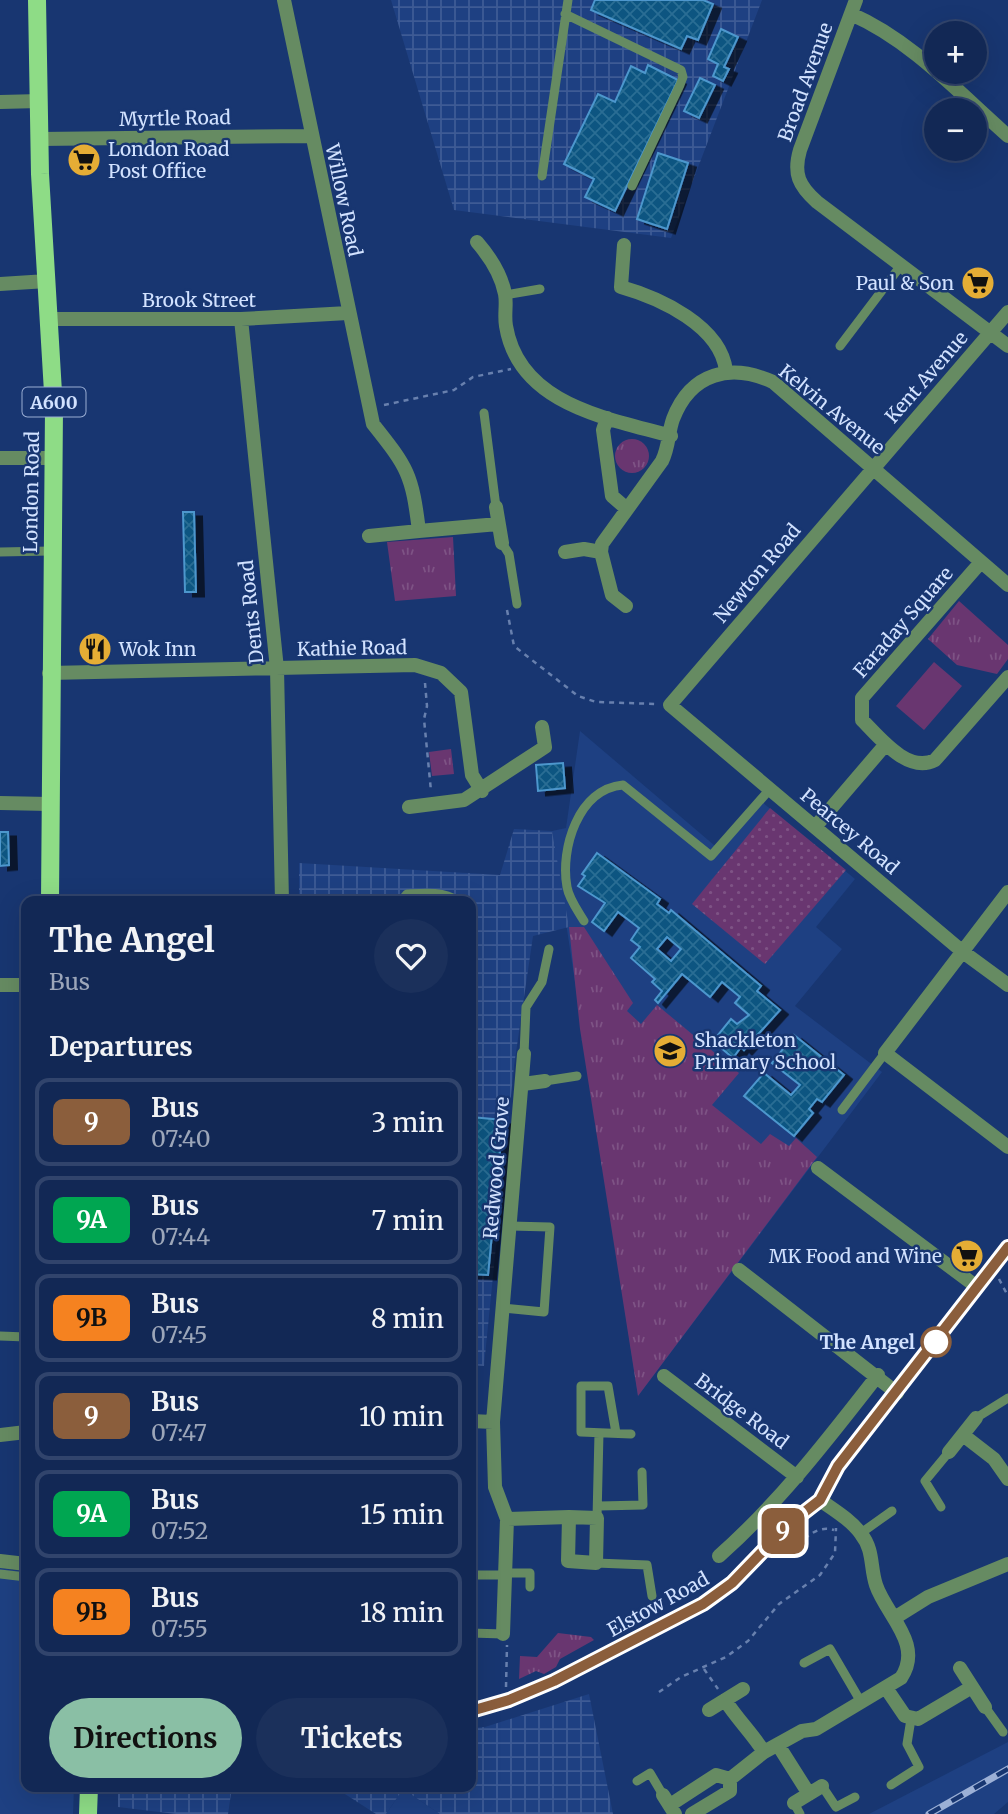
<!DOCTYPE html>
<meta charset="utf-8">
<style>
:root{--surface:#122855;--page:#1b305b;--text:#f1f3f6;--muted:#9ca6b9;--line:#31446c;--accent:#8abfa5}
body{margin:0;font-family:Merriweather,serif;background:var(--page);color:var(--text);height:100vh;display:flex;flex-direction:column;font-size:26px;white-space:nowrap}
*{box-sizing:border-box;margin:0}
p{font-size:23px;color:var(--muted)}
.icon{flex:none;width:38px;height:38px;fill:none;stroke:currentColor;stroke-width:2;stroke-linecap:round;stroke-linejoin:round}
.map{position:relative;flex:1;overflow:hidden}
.side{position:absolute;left:21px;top:896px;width:455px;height:896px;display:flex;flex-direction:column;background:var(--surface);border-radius:14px;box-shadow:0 7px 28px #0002,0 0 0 2px var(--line)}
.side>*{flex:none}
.badge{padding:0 14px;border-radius:10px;font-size:24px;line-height:46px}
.tools{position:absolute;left:924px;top:21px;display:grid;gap:14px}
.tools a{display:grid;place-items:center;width:63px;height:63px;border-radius:50%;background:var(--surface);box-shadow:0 7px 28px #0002,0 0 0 2px var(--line);font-size:35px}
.map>.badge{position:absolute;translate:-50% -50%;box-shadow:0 0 0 4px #fff}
h2{padding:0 28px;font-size:26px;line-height:63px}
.round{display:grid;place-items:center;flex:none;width:74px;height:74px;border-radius:37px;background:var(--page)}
.overview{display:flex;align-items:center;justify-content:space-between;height:119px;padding:0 28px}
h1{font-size:33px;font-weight:700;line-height:52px}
.button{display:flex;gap:14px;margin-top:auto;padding:14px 28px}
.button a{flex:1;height:80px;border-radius:42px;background:var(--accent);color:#111;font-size:28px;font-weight:700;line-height:80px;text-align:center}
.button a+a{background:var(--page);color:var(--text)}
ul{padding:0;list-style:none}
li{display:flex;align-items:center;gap:21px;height:88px;margin:0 14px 10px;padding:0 14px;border:4px solid var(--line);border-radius:14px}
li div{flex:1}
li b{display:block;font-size:26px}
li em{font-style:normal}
li .badge{min-width:77px;font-weight:700;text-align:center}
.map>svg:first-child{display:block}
</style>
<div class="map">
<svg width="1008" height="1814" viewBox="0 0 1008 1814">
<defs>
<pattern id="industrial-grid" width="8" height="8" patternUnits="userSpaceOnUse" patternTransform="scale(1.75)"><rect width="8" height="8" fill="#1e4082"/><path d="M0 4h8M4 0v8" fill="none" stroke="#3e5b95"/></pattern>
<pattern id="grass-dots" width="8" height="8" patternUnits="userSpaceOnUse" patternTransform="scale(1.75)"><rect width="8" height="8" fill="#693670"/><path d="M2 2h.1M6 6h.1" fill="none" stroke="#7e5385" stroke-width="1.8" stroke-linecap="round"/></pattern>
<pattern id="park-tufts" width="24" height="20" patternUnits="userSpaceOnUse" patternTransform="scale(1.75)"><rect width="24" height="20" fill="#693670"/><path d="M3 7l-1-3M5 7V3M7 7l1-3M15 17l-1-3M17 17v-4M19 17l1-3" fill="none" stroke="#7e5385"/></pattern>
<pattern id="building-cross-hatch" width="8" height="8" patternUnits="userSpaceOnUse" patternTransform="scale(1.75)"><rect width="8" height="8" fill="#075581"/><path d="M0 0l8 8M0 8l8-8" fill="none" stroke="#2a6d94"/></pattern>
<filter id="shadow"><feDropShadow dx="8" dy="4.5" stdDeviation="0" flood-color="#0009"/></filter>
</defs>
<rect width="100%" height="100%" fill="#183671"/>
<path fill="#1e4082" d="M580,731L721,851L762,802L855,879L816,927L842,949L795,1006L882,1072L638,1396L552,831L566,828Z
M0,1568L26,1572V1787H74L73,1814H0Z
M1008,1742V1802L994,1814H869Z
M403,1789L440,1814H386Z"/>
<path fill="url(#industrial-grid)" d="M391,0H762L671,238L454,210Z
M514,829L552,831L569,927L533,936L514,1066L484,1366L471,1365V901H299V863L500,875Z
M589,1694L613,1814H440L403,1789L386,1814H376L334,1787H471V1728L485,1727Z
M118,1787H232L228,1814H176L118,1807Z"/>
<path fill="url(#grass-dots)" d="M770,808L846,870L765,964L692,904Z"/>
<path fill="url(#park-tufts)" d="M615 456a17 17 0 1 1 34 0a17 17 0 1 1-34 0Z
M453,537L456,596L395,601L387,542Z
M959,601L1008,645V659L997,674L957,665L928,639Z
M451,749L454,774L432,776L429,752Z
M569,927H584L633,1003L627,1011L641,1024L657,1005L739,1073L712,1105L761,1144L770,1134L789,1146L796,1138L817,1157L638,1396L580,1029Z
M558,1633L591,1637L594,1640L560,1659L556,1667L544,1674L536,1671L519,1679L520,1656L537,1657Z"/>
<path fill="#693670" d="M934,662L962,686L924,730L896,706Z"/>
<path fill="url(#building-cross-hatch)" stroke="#4d97cd" stroke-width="2" fill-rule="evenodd" filter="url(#shadow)" d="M595,0H703L713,4L698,40L687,36L681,49L591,10Z
M721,29L738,37L724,67L729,69L723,81L713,76L718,64L708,59Z
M648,65L678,80L615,211L585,197L594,179L564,164L598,94L615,102L631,66L645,73Z
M700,78L715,85L699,118L684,111Z
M658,153L688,163L667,229L637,219Z
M183,512H194L196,592H185Z
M563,763L565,788L538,791L536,765Z
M0,832H8L9,865L0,866Z
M597,853L660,899L657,904L669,913L671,910L761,986L757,991L780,1010L744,1050L741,1047L733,1058L713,1041L731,1019L737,1024L749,1015L735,1003L740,997L722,982L710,997L682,974L658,1003L655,1000L662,991L652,982L655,979L631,958L640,947L631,940L639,928L618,912L604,931L592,922L605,903L578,886L585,876L582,874ZM667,937L681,949L671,961L657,949Z
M794,1035L844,1075L822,1102L817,1099L809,1109L813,1113L794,1136L744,1096L764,1073L791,1095L800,1085L772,1063Z
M471,1117L503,1120L488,1275L471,1274Z"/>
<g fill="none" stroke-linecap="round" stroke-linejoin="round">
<path stroke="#6880ae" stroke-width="2.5" stroke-dasharray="5 5" stroke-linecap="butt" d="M384,405L454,390L473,377L511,369
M507,610L514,646L578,696L596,702L656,704
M425,683L427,706L424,719L431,791
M999,1279L1008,1296
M781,1553L789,1554C803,1541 815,1524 834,1530
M704,1669L718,1689
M506,1687L507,1645
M659,1692L681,1677L726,1657L748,1641L779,1604L820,1575L835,1553L836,1528"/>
<path stroke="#668b62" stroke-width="9" d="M565,14L681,70L683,77L680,85L632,186
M542,176L568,0
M505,295L540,289
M840,346L902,264
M484,413L496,507
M502,543L509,554L517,604
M0,552L50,551
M401,901L407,894C424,893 443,891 458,901
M584,921C578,911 569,899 567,887C560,849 578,789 623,785L711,856L770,789
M524,1054L526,1007L542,982L549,949
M545,1081L577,1076
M842,1110L885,1053
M503,1308L544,1312L550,1227L510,1226
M0,1336L26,1337
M976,1418L1008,1398
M616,1433L608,1386H581V1432L631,1434
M599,1506L643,1505L642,1472
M941,1507L925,1481L949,1452
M597,1518L599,1433
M861,1533L892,1511
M596,1563L647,1565L652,1596
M504,1573H530V1587
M0,1574L26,1577
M472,1575H504
M471,1633L503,1634
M804,1663L830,1649L861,1702
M26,1676V1700
M985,1707L1003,1732
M637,1781L650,1773L663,1795
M891,1785L919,1767L907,1744L911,1719
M822,1786L836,1807L855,1797
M794,1803L800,1814"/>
<path stroke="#668b62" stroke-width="14" d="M284,0L373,424C408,468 412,474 419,531L498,524
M856,0L800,150C793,174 799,186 817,202L1008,346
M851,14C911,40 959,93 1008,136
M0,102L40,101
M40,139L310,136
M477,242C490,257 501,273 505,294C507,304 504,315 506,326C519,405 608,418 671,436
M624,245L621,287C660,298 721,326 726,371
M0,284L47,281
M1008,312L670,705L963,952L1008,985
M51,319H241L348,313
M241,319L277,669L282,901
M607,418L603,430L612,496L627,509
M0,458H53
M496,507L502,543
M369,536L419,531
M565,552L584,549L601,552
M981,562L862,698V720C880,738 908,774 935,760L1008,677
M626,606L612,595L601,552L602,544L662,461C669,447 668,433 673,419C691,372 731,363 773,382L1008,585
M49,673L415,665L441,673L461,692L472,775L482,791
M0,803L49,804
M409,807L464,800L545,747L542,727
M815,827L886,744
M1008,892L885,1053L1008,1147
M0,985H26
M523,1084L545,1081
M818,1168L977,1287
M739,1270L897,1393
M664,1376L797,1477
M471,1421L493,1422
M0,1435L26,1432
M963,1435L994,1459L1008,1479
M949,1452L976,1418
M569,1517L597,1518L596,1563L568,1561Z
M507,1519L569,1517
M719,1556C780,1502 828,1439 878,1375
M0,1561L26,1564
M896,1617L928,1597L1008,1564
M503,1634L507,1519L495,1487L493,1422L524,1054
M960,1668L985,1707
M886,1688L905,1716L918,1719L972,1687
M725,1700C737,1719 752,1733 764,1752
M709,1710L743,1689
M778,1745L809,1794
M663,1795L675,1814
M794,1803L822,1786
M670,1805L716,1775L730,1779
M692,1814L730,1791V1779L764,1752L802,1731L816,1729L901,1678C924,1644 886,1615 876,1585C870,1567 874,1550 861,1534C851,1520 834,1510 820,1500"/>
<path stroke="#668b62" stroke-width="14" d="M471,1711L509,1700L554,1681L703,1604L732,1583L797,1517L820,1500L838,1466L1008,1247"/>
<path stroke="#8edc86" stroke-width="18" d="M37,0L40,174L54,409L50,901
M88,1814L89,1787"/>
<defs>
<path id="rail" d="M929,1814L1008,1769"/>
</defs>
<use href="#rail" stroke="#9cb0d6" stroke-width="7"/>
<use href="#rail" stroke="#183671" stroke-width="4.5" stroke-dasharray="13" stroke-linecap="butt"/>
</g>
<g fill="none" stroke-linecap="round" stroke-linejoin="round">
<defs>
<path id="line" d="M471,1711L509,1700L554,1681L703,1604L732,1583L789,1524L820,1500L838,1466L1008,1247"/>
</defs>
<use href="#line" stroke="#fff" stroke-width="16"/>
<use href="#line" stroke="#8b5e3c" stroke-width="10"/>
</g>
<defs>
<symbol id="supermarket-disc" viewBox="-11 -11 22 22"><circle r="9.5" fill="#e5ad35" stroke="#183671"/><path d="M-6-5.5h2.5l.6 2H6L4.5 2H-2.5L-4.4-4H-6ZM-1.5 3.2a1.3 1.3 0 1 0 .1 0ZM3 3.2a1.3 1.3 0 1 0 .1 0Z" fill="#111"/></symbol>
<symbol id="restaurant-disc" viewBox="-11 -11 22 22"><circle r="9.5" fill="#e5ad35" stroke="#183671"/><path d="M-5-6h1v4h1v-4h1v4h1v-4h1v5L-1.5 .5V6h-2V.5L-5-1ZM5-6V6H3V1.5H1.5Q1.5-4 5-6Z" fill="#111"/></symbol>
<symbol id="school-disc" viewBox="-11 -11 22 22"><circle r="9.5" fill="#e5ad35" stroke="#183671"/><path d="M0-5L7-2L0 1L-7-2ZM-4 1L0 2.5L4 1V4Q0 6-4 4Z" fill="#111"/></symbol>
</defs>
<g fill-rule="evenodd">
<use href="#supermarket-disc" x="65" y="141" width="38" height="38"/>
<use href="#supermarket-disc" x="959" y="264" width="38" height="38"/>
<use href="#restaurant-disc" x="76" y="630" width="38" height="38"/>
<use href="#school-disc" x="651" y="1032" width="38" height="38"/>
<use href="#supermarket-disc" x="948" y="1237" width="38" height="38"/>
</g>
<circle fill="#fff" stroke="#8b5e3c" stroke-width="3.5" cx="936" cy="1342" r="14"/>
<g text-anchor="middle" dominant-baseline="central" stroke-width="5" stroke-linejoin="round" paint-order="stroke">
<rect fill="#183671" stroke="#9aaed4" stroke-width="2" x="22.5" y="387.5" width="63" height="29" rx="5"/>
<g font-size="18" font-weight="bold" fill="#d2e2ff">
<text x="54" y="402">A600</text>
</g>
<g font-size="19" fill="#d2e2ff" stroke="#183671">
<text transform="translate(805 82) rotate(-70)">Broad Avenue</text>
<text transform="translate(175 118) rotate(-1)">Myrtle Road</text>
<text transform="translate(344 200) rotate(78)">Willow Road</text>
<text x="199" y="300">Brook Street</text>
<text transform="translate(926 377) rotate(-49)">Kent Avenue</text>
<text transform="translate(832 409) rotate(39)">Kelvin Avenue</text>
<text transform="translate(31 492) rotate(-89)">London Road</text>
<text transform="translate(757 573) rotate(-50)">Newton Road</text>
<text transform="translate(251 612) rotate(-96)">Dents Road</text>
<text transform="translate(903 622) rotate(-49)">Faraday Square</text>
<text transform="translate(352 648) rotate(-1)">Kathie Road</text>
<text transform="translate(850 831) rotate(40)">Pearcey Road</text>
<text transform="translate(496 1168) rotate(-85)">Redwood Grove</text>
<text transform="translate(742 1411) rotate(37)">Bridge Road</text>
<text transform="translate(658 1604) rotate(-29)">Elstow Road</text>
</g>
<g font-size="19" fill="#d2e2ff" stroke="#183671" text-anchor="start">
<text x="108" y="149">London Road<tspan x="108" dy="22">Post Office</tspan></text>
<text x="954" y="283" text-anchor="end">Paul &amp; Son</text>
<text x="119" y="649">Wok Inn</text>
<text x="694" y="1040">Shackleton<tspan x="694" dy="22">Primary School</tspan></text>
<text x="942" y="1256" text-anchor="end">MK Food and Wine</text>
</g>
<g font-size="19" font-weight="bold" fill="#d2e2ff" stroke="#183671" text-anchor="end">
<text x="915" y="1342">The Angel</text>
</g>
</g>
</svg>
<div class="tools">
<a>+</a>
<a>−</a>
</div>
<b class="badge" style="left:783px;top:1531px;background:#8b5e3c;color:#fff">9</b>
<section class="side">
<div class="overview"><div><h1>The Angel</h1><p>Bus</p></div><a class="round"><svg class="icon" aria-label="heart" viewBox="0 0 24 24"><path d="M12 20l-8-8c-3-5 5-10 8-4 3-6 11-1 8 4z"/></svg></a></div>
<h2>Departures</h2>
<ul>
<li><span class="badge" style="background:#8b5e3c;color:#fff">9</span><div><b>Bus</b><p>07:40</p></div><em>3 min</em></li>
<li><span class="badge" style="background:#00a651;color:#fff">9A</span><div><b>Bus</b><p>07:44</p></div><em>7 min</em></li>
<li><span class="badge" style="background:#f58220;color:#111">9B</span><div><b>Bus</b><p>07:45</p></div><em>8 min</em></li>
<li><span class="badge" style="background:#8b5e3c;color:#fff">9</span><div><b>Bus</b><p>07:47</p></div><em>10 min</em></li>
<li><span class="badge" style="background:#00a651;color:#fff">9A</span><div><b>Bus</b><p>07:52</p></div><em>15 min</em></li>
<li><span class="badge" style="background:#f58220;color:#111">9B</span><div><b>Bus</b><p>07:55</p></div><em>18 min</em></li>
</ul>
<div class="button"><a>Directions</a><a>Tickets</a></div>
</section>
</div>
